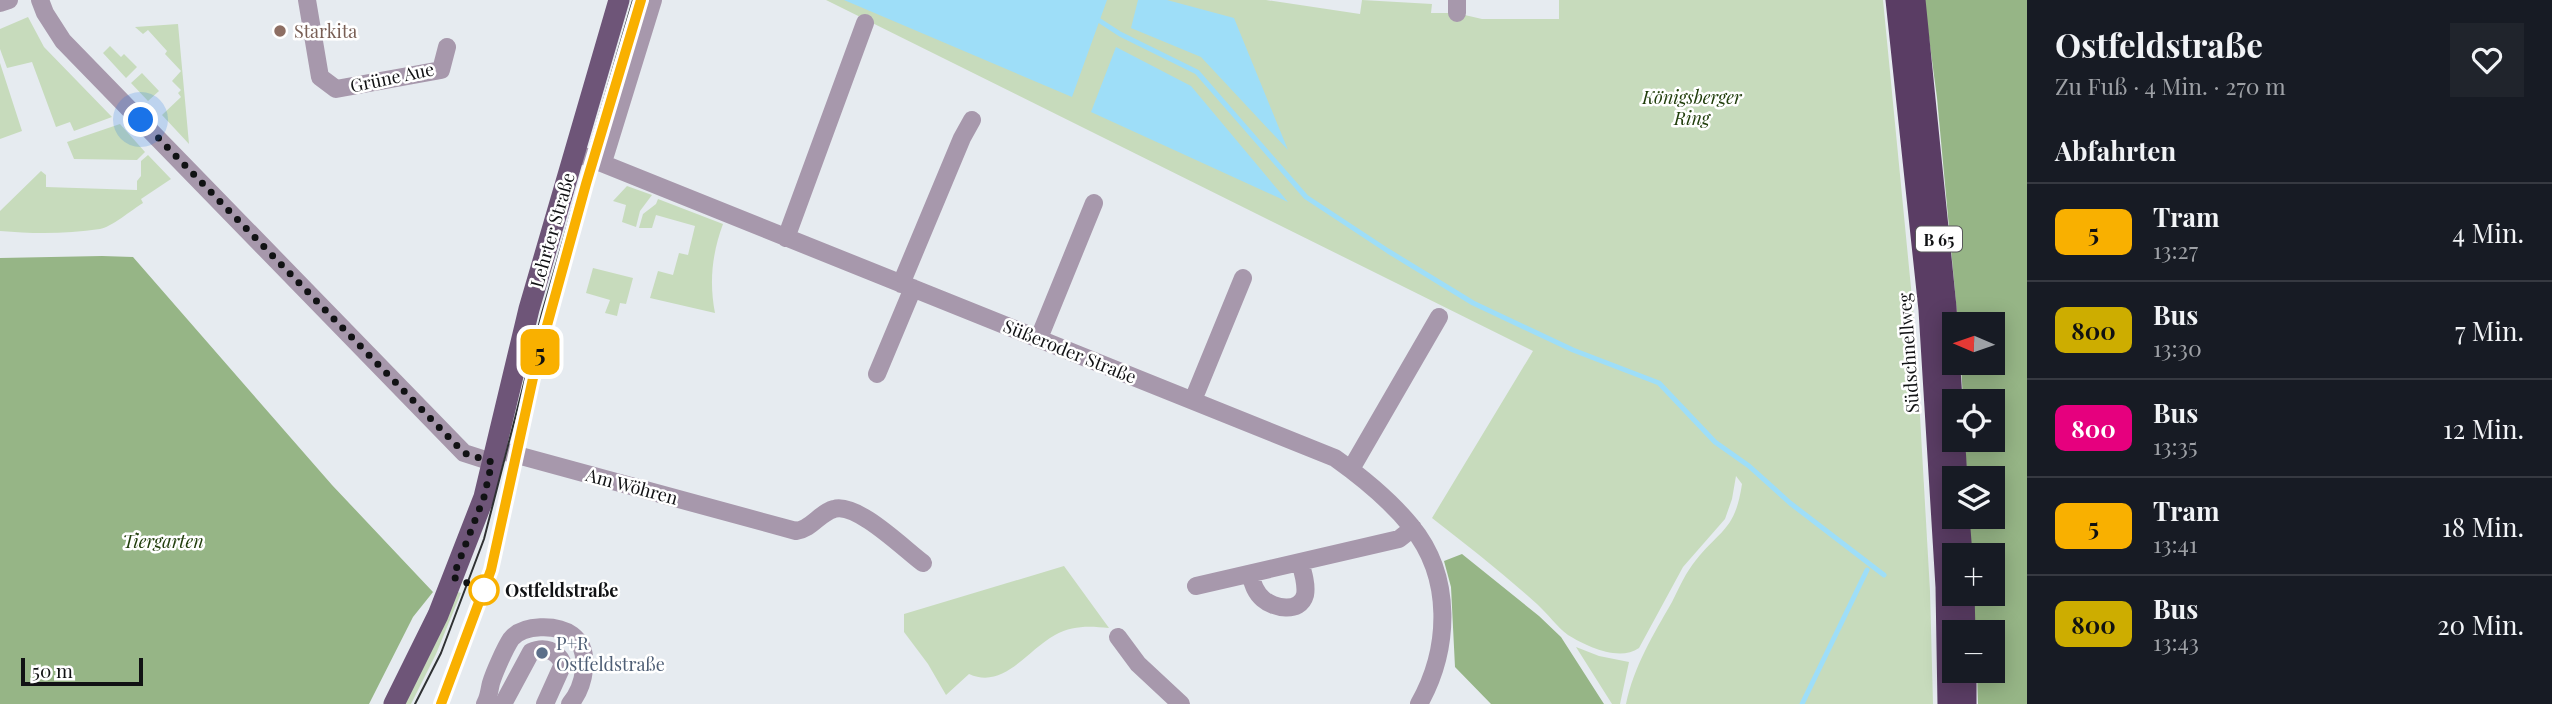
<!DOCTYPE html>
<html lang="de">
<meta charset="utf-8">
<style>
:root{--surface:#171b24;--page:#20242c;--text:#f1f3f6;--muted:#9ea1a6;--line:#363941}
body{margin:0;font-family:"Playfair Display",serif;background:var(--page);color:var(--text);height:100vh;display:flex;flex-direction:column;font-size:26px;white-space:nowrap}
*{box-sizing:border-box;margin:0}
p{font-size:23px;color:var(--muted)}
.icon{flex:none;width:38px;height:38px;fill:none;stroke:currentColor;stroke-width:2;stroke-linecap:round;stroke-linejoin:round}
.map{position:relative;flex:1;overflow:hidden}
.panel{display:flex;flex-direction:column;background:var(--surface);width:525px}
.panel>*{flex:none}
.badge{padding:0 14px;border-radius:10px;font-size:24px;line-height:46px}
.needle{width:46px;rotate:272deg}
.tools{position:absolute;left:1942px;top:312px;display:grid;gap:14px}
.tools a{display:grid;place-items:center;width:63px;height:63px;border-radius:0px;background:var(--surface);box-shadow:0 4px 18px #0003;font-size:35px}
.scale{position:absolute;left:21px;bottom:18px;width:122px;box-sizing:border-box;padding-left:7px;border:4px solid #111214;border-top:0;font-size:19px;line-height:24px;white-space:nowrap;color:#111214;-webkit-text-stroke:5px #fff;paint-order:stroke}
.you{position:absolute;width:35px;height:35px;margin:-18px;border:5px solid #fff;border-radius:50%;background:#1a73e8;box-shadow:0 0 0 10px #1a73e833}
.map>.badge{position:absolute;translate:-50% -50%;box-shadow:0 0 0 4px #fff}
h2{padding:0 28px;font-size:26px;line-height:63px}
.round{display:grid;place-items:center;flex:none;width:74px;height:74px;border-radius:0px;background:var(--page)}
.headline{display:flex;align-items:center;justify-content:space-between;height:119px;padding:0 28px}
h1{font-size:33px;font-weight:700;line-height:52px}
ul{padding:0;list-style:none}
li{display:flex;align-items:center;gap:21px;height:98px;padding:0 28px;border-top:2px solid var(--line)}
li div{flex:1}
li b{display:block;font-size:26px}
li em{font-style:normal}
li .badge{min-width:77px;font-weight:700;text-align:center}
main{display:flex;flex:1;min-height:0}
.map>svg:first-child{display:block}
</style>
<main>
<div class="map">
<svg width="2027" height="704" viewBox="0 0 2027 704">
<rect width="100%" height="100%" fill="#e6ebf0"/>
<path fill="#c7dbbc" d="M826,0H1266L1360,14L1362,0L1432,4L1431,13H1456L1482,19H1559V0H1883L1915,329L1930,591L1933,704H1626C1634,666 1653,635 1672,602C1679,588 1686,572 1696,560C1722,528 1735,530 1742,484L1736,476L1732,499L1725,519L1683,567L1639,648C1619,662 1586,646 1568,635C1557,627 1548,614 1537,604C1504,574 1468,546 1432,518L1533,351Z
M28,17L44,47L112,117L74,131L70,122L56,127L32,62L7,68L0,49V29Z
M178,24L189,144L162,115L181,97L178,93L181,90L172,81L181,71L165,54L167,51L148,30L143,34L135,27Z
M110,46L121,57L124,54L137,67L126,78L103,53Z
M0,63L22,131L0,139Z
M142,73L159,91L148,101L131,83Z
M120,124L145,152L137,160L74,159L67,142Z
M148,155L171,179L141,199L143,203C133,209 110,228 100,229C67,234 34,234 0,231V211L41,171L46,175V187L137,190V181L141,176V161Z
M627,186L652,195L640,211L636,227L622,222L626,205L613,201Z
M658,199L723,224C712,254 709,282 715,313L650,298L658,271L673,275L679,253L688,255L695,226L656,215L652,228H639L643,214L656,204Z
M593,268L633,278L626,304L620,303L617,316L605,313L610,300L586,293Z
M1064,566L1109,628C1090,626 1073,625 1055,635C1027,650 1004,690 969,674L946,695L928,664L904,632V614Z
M455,591L461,593L436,654L411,704H405Z
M1576,647L1599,656L1629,662L1620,704H1612Z"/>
<path fill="#96b586" d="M1924,0H2027V704H1978L1977,670H1993V632H1975L1973,593H1993V555H1971L1969,516H1993V478H1967L1965,439H1993V401H1963L1961,362H1993V324H1958L1937,98Z
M102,256L133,257L332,485L433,592L413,617L369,704H0V258Z
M1462,554L1539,616L1561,637L1604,704H1491L1455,667L1451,587L1444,561Z"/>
<path fill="#9edef8" d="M844,0H1107L1072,97Z
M1138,0H1167L1234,18L1288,150L1201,57L1131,28Z
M1116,47L1191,86L1288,202L1091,112Z"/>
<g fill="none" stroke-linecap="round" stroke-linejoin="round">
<path stroke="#9edef8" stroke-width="5" d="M1100,21L1120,34L1197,72L1306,197L1388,251L1473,303L1573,350L1659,383L1715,442L1749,466L1790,503L1884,575
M1802,704L1867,570"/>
<path stroke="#a798ac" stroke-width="18" d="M40,0L45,13L63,41L464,453L492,462
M307,0L320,77L336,89L441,70L447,47
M1457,0V13
M0,3L9,0
M574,152L1335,458C1363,478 1390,500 1411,526C1453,577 1450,649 1419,704
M603,162L653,0
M786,238L865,23
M901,284L962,138L972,120
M1039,338L1094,203
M877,374L913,288
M1193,400L1243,278
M495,449L796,531C812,529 819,513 834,509C857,502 904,549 923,563
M1351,469L1439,317
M1250,574C1253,584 1255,592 1263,599C1273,608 1300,614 1305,595C1307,585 1303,572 1300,562
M1196,586L1399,539L1413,528
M1118,637L1138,664L1181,704
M485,704C489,697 489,691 491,683C494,673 505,648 511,639C523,624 557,624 572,635C593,651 584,687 570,704
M503,704L531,652C544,646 557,650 563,664L545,704"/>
<path stroke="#6e5578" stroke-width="21" d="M394,704L438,615L484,497L529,309L619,0"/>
<path stroke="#5a3d64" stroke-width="21" d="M1896,0L1929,310L1946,587L1948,704
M1915,0L1946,307L1957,478
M1959,516L1962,555
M1964,593L1965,632
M1966,670V704"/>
<path stroke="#2f3133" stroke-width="2" d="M415,704L441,653L484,539L542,313L633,0
M441,704L487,583L498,543L513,467"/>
</g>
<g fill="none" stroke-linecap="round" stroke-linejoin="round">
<defs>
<path id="line" d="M441,704L491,570L535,369L586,184L641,0"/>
</defs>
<use href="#line" stroke="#fff" stroke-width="16"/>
<use href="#line" stroke="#f9b000" stroke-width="10"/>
<path stroke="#111214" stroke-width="7" stroke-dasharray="0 12.6" d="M141,120L464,453L492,462L484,497L453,577L484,590"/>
</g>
<circle fill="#8d6e63" stroke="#fff" stroke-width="2.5" cx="280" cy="31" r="7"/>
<circle fill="#fff" stroke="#f9b000" stroke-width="3.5" cx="484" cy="590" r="14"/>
<circle fill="#5c6f8a" stroke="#fff" stroke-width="2.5" cx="542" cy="653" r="7"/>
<g text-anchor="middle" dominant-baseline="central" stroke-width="5" stroke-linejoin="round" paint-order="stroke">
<rect fill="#fff" stroke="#58595a" stroke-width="2" x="1916" y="226.5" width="46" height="25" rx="5"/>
<g font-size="16" font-weight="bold" fill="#111214">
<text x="1939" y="239">B 65</text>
</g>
<g font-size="18" fill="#785e54" stroke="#fff" text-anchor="start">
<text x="294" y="31">Starkita</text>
</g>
<g font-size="18" fill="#111214" stroke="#fff">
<text transform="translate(392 77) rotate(-12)">Grüne Aue</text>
<text transform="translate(552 230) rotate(-74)">Lehrter Straße</text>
<text transform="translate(1070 351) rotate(22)">Süßeroder Straße</text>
<text transform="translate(1908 353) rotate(-94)">Südschnellweg</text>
<text transform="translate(632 486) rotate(15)">Am Wöhren</text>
</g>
<g font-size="18" font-style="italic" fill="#213e0c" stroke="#fff">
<text x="1692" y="97">Königsberger<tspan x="1692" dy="21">Ring</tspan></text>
<text x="163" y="541">Tiergarten</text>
</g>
<g font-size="18" font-weight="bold" fill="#111214" stroke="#fff" text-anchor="start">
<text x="505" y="590">Ostfeldstraße</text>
</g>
<g font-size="18" fill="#4e5e75" stroke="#fff" text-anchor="start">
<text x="556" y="643">P+R<tspan x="556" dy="21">Ostfeldstraße</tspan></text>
</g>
</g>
</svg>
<div class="tools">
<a><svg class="needle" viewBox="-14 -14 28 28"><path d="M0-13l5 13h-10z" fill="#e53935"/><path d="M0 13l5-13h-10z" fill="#9ea1a6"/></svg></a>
<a><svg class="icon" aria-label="locate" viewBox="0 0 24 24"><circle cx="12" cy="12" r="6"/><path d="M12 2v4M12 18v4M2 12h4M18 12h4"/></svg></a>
<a><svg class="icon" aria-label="layers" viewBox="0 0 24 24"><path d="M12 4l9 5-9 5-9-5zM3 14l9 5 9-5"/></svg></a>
<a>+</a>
<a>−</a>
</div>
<div class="scale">50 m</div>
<div class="you" style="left:141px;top:120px"></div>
<b class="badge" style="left:540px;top:352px;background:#f9b000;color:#111">5</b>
</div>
<section class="panel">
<div class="headline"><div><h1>Ostfeldstraße</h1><p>Zu Fuß · 4 Min. · 270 m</p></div><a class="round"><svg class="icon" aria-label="heart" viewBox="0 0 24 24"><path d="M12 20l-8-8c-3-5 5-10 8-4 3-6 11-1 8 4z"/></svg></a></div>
<h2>Abfahrten</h2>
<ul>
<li><span class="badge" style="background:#f9b000;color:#111">5</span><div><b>Tram</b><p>13:27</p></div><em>4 Min.</em></li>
<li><span class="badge" style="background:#cdad00;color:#111">800</span><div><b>Bus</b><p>13:30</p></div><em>7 Min.</em></li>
<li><span class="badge" style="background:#e6007e;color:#fff">800</span><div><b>Bus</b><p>13:35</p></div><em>12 Min.</em></li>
<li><span class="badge" style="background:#f9b000;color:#111">5</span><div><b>Tram</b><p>13:41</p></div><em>18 Min.</em></li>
<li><span class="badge" style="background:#cdad00;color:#111">800</span><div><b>Bus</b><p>13:43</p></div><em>20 Min.</em></li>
</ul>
</section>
</main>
